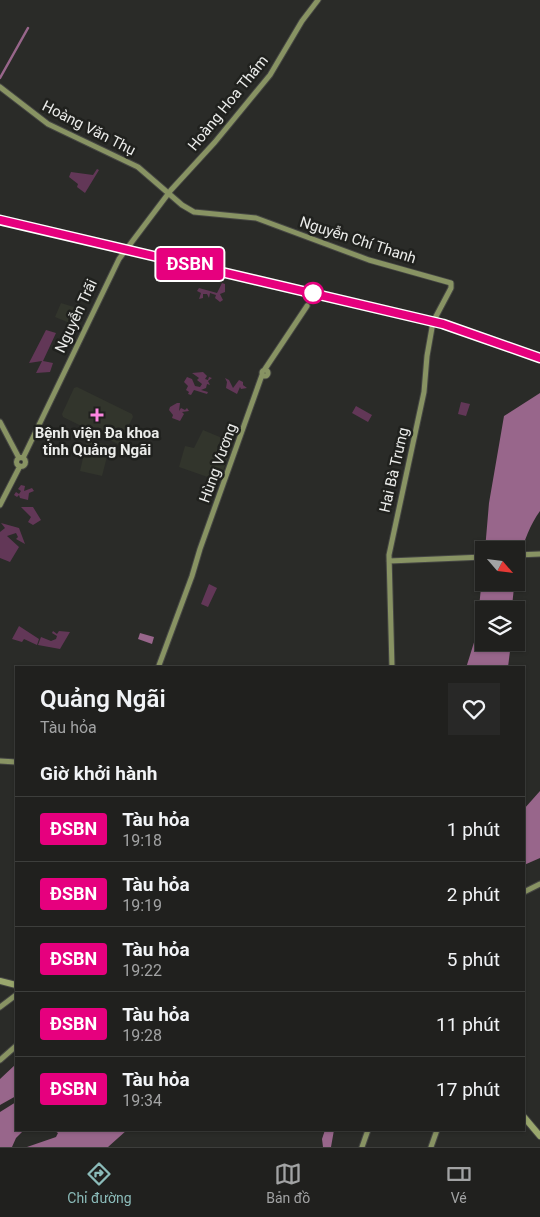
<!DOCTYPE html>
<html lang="vi">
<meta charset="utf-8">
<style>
:root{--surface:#20201e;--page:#282827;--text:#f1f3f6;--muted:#a2a3a4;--line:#3d3e3c;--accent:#8bbbb9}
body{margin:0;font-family:Roboto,sans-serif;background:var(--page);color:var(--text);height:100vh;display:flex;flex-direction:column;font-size:19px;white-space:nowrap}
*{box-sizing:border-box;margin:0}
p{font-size:16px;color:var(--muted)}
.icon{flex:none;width:28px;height:28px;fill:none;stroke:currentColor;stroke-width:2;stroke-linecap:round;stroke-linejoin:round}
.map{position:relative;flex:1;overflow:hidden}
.details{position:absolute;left:15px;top:666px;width:510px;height:465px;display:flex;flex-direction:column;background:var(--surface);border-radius:0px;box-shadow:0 1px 4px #0004,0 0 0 1px var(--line)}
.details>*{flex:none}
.badge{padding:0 10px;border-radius:4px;font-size:18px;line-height:32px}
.needle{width:32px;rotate:118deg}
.tools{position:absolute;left:475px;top:541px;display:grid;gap:10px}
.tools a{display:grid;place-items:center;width:50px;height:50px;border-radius:0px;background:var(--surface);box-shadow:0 1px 4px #0004,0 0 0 1px var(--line);font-size:25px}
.map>.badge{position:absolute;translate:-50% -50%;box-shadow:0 0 0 2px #fff}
h2{padding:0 25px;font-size:19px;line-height:45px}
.round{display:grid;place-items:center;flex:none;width:52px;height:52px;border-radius:0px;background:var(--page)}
.headline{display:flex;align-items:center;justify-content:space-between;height:85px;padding:0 25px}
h1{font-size:24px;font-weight:600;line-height:38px}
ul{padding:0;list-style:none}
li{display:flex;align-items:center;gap:15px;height:65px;padding:0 25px;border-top:1px solid var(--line)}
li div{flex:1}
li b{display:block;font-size:19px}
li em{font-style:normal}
li .badge{min-width:55px;font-weight:700;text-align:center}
.tabs{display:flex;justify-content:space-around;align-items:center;height:70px;border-top:1px solid var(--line);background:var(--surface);font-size:14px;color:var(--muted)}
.tabs a{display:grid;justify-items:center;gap:2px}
.tabs .selected{color:var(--accent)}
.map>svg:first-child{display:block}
</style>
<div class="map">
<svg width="540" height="1147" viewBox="0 0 540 1147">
<rect width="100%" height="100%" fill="#2a2b28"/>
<path fill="#32352c" d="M61,303L74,307L72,324L55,317Z
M77,387L132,414L133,417L120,443L118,444L63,417L62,414L74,388Z
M203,430L234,443L219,481L179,467L185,446L194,448Z
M87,441L110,445L102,476L80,471Z"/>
<path fill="#623757" d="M97,169L99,170L85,193L77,187L78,184L69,177L71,172L93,175Z
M222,283L225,284V292L220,294L223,300L220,302L215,298L216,295L210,293L209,298L207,294H203V298L199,299L201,293L197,291L199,288L217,293Z
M46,330L56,333L43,361L53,363L50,372L36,373L42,361L29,363Z
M203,372L207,376L205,379L208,380L209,377L212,378L208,381L210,385L207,384L206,388L201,390L208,392L207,394L194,390L191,395L188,394L189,392L186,390L188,386L184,382L187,377L192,379L195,386L200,387L202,384L197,380L199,378L192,373Z
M225,378L229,380L233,388L239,380L243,382V385L247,388L241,389L240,387L237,394L226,388L227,382Z
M461,402L470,404L466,416L458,414Z
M177,403H180L179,411L181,408L185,410L187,408L189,411L182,412L184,414L180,421L172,418L173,415L169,410L170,407Z
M356,406L372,415L368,422L352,413Z
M400,446L404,447L400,466L392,461Z
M21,485L25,486L24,491L32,488L34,491L29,493L28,500L20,498L19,495L17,497L14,495L16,492L19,494L21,491L18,489Z
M21,507H33L41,520L33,525L28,522L31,517Z
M1,523L19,528L25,544L16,539L18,537L16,533L7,536L19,547L10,562L0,558V532L5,528Z
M209,584L217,588L208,607L201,604Z
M19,626L39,639L37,645L24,639L22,642L12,639Z
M53,631L57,634L59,631L70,632L60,649L38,645L41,637L51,641L56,639L57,636L52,633Z"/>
<path fill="#98668b" d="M540,393V511C521,537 514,578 512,610H484V642L511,643L508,667L466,668L476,636L484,559V582H516V550H485L489,503L504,416Z
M140,633L154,637L152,644L138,639Z
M540,791V858L524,865V809Z
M16,1064V1096L0,1105V1079Z
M16,1102V1130H24L16,1138L12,1147H0V1112Z
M53,1130H127L108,1147H27L56,1137L58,1133Z
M325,1130H334L331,1147H323L322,1139Z"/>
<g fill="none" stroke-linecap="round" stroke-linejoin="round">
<path stroke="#98668b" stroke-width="2.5" d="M0,78L28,28"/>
<defs>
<path id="major" d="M0,87L48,124L138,167L182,205L194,212L256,218L369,260L451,283V288L433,322L427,356L424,392L389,555L392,668
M265,369L307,306
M262 373a3 3 0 1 1 6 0a3 3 0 1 1-6 0Z
M0,422L19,458
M16.5 462a4.5 4.5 0 1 1 9 0a4.5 4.5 0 1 1-9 0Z
M23,458L119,259L171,190L215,142L270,75L302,21L318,0
M0,505L20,466
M516,555L540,554
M389,561L484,557
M158,668L192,576L200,549L262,375
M0,761L16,762
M524,892L540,884
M0,1007L16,995
M0,1060L16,1046
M362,1147L368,1130
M431,1147L437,1130"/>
<path id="highway" d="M0,981L16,985
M524,1117L540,1136"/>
</defs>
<use href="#major" stroke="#454643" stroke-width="7"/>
<use href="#highway" stroke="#454643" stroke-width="8"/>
<use href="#major" stroke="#889363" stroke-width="5"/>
<use href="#highway" stroke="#9aa76d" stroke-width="6"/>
<path stroke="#91928f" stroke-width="1" stroke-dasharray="2.5 5" stroke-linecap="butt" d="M0,221L443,324L540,358"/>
</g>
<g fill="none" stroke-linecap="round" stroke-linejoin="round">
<defs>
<path id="line" d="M0,220L443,324L540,358"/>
</defs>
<use href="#line" stroke="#fff" stroke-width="11"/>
<use href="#line" stroke="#e6007e" stroke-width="8"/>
</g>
<circle fill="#fff" stroke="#e6007e" stroke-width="2.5" cx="313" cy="293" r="10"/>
<path fill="#fd86e1" stroke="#20211e" stroke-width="2" d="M94.5 407.5h5v5h5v5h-5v5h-5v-5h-5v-5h5z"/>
<g text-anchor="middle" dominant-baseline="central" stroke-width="5" stroke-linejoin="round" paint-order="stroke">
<g font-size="15" fill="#ebecea" stroke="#20211e">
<text transform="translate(228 103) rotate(-51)">Hoàng Hoa Thám</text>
<text transform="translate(89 128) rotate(27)">Hoàng Văn Thụ</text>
<text transform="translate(358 240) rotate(18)">Nguyễn Chí Thanh</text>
<text transform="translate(76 316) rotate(-65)">Nguyễn Trãi</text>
<text transform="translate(218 463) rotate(-70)">Hùng Vương</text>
<text transform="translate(394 470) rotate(-77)">Hai Bà Trưng</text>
</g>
<g font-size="15" font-weight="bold" fill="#ebecea" stroke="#20211e">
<text x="97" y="433">Bệnh viện Đa khoa<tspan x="97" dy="17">tỉnh Quảng Ngãi</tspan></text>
</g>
</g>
</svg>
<div class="tools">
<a><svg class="needle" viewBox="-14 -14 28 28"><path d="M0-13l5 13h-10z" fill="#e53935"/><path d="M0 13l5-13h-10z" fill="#a2a3a4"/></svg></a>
<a><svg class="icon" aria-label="layers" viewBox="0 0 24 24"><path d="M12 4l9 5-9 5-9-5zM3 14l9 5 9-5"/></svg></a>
</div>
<b class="badge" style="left:190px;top:264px;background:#e6007e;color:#fff">ĐSBN</b>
<section class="details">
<div class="headline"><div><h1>Quảng Ngãi</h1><p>Tàu hỏa</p></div><a class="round"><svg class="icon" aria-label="heart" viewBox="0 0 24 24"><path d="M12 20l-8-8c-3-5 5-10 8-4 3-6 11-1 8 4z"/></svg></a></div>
<h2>Giờ khởi hành</h2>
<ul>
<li><span class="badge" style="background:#e6007e;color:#fff">ĐSBN</span><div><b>Tàu hỏa</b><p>19:18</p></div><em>1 phút</em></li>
<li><span class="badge" style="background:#e6007e;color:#fff">ĐSBN</span><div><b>Tàu hỏa</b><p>19:19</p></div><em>2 phút</em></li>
<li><span class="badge" style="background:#e6007e;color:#fff">ĐSBN</span><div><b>Tàu hỏa</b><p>19:22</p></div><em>5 phút</em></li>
<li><span class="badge" style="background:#e6007e;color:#fff">ĐSBN</span><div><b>Tàu hỏa</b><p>19:28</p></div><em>11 phút</em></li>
<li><span class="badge" style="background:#e6007e;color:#fff">ĐSBN</span><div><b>Tàu hỏa</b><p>19:34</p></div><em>17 phút</em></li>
</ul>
</section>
</div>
<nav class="tabs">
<a class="selected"><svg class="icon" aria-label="directions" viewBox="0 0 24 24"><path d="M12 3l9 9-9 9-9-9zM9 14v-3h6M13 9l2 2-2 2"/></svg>Chỉ đường</a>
<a><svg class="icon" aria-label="map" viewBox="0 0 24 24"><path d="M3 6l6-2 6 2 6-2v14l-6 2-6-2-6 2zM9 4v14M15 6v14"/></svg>Bản đồ</a>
<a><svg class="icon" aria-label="tickets" viewBox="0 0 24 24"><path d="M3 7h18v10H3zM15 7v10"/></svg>Vé</a>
</nav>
